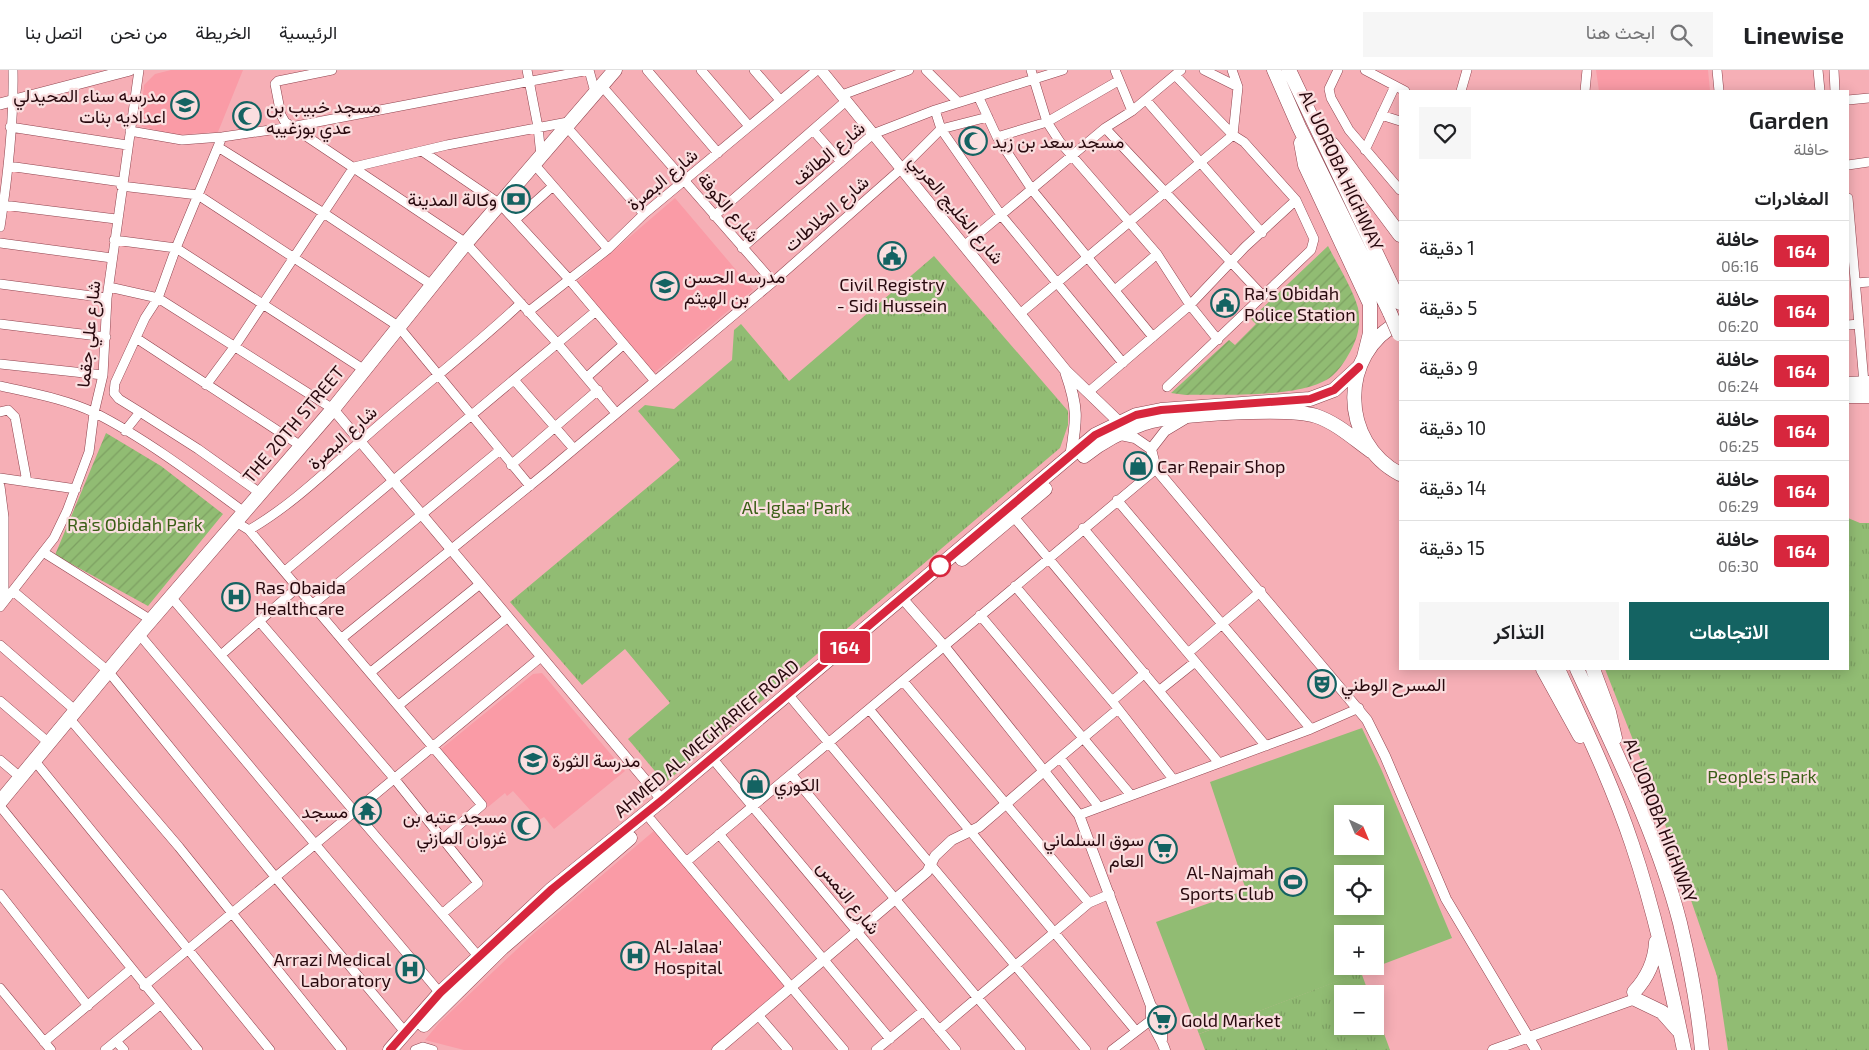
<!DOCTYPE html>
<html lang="ar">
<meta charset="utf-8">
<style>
:root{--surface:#fff;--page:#f6f6f6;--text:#202124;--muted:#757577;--line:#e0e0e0;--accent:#146362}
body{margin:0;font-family:"Exo 2",Vazirmatn,sans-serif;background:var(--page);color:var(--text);direction:rtl;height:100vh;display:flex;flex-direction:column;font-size:19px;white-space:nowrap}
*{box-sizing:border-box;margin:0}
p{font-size:16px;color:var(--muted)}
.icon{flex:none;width:28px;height:28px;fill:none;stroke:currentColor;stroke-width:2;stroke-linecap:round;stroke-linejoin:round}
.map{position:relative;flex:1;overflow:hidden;direction:ltr}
.side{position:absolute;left:1399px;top:20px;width:450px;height:580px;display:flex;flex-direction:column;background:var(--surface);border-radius:0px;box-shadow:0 2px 12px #0003;direction:rtl}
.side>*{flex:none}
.badge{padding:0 10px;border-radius:4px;font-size:18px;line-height:32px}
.needle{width:32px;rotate:136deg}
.buttons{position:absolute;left:1334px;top:735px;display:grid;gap:10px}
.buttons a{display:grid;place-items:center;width:50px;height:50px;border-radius:0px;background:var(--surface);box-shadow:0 2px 12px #0003;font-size:25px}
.map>.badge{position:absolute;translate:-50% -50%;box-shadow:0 0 0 2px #fff}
h2{padding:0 20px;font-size:19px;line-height:45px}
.round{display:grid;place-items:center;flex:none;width:52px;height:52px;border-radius:0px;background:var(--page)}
.headline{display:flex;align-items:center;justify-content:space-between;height:85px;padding:0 20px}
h1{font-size:24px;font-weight:600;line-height:38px}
.cta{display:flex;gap:10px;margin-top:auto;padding:10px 20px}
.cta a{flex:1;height:58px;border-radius:0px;background:var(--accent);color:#fff;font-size:20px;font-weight:600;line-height:58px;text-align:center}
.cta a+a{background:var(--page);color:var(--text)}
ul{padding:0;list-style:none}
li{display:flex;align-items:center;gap:15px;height:60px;padding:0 20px;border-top:1px solid var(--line)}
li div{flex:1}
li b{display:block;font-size:19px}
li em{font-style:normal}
li .badge{min-width:55px;font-weight:700;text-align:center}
header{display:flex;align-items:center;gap:30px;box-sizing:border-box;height:70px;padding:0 25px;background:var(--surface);border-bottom:1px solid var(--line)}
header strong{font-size:24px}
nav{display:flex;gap:28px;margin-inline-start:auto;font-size:18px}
.search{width:350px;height:45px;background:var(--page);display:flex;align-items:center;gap:12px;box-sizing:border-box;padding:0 18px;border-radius:0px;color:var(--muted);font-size:19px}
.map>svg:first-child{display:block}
</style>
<header>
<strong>Linewise</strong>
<div class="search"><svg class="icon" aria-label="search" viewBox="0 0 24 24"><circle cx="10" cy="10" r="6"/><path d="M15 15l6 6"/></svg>ابحث هنا</div>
<nav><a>الرئيسية</a><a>الخريطة</a><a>من نحن</a><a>اتصل بنا</a></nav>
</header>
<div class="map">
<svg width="1869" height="980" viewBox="0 0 1869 980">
<defs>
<pattern id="park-tufts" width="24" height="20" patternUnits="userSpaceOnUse" patternTransform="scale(1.25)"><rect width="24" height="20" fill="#91bc73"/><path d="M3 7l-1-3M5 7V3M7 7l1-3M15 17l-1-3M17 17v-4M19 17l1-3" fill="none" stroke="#7da062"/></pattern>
<pattern id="garden-furrows" width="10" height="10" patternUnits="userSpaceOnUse" patternTransform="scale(1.25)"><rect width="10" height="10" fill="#91bc73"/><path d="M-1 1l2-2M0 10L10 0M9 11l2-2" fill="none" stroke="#7da062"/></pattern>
</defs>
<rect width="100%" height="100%" fill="#f6afb6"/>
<path fill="#fa9ba6" d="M171,0H243L218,62L175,65L140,56L144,15L155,4Z
M1596,0H1708L1710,21H1599Z
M675,128L753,220L654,303L577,212Z
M542,603L625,701L554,759L544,747L539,750L513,721L507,726L505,723L488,737L441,679L533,604Z
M655,760L786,917L711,980H464L425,970L439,953L533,864Z"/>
<path fill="#91bc73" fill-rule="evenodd" d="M1362,658L1382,701L1452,868L1199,964L1156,852L1246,820L1210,712ZM1342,744H1375V776H1342ZM1342,804H1375V836H1342ZM1342,864H1375V896H1342Z"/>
<path fill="url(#park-tufts)" d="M934,186L1068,341V355L1060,378L665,713L628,669L670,633L625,579L582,615L510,532L680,390L638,341L645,335L674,339L732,290L734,260L741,254L789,311Z
M1848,448L1860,453H1869V980H1728L1717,906L1656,728L1605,599H1848Z
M1361,902L1369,924H1342V956H1375V939L1390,980H1205L1199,964Z"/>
<path fill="url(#garden-furrows)" d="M1328,176C1337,194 1353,219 1358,238C1361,255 1358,267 1350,282C1345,291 1339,300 1332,306C1304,329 1223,324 1186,325L1171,323L1229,270L1235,275L1256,254L1251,249Z
M106,363L161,396L223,444L148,536L55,485Z"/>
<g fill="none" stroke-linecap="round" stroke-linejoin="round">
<defs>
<path id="minor" d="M332,0L278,11L275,14L281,45L285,52L466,173L558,274L616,343
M527,0L538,57L541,86
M589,0L595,22
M647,0L718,83
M701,0L749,56
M754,0L780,30
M926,0L958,32
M1031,0L1047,52L1060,72L1157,184L1190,235L1218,270
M1115,0L1132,41
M1204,0L1238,17
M1338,0L1329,19L1331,28L1349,60L1400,120
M1365,0L1405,21
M1717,0L1719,21
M1818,0L1820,21
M1834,0L1835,21
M601,15L773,212
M1461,21L1467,0
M1585,21L1587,0
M842,25L909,0
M979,28L997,67L1033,121L1153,267
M1146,30L1262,163
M1848,30L1869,28
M935,40L941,59L1001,145L1123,293
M1381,45L1400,51
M565,55L644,144
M10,57L127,75
M1105,58L1263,226
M813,60L841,92
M130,61L182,70L222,67L291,57L589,0
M997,67L1047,52L1118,11
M218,77L322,142L432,215
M1365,80L1395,16
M422,81L500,134L568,208L655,311
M534,94L608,179
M1848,95L1869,92
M8,96L122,112
M121,116L198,125L398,256L530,416
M1848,128L1864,313
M3,135L116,149
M714,146L846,31
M515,150L553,116
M0,157C8,105 14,52 13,0
M114,170L176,178L363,299
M0,173L112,188
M965,175L1105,58L1132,41L1181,0
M742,178L873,64L935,40L1063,0
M1856,213L1869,212
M0,214L107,228
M109,217L158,228L333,339
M1115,220L1157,184
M528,242L608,179L644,144L817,0
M1021,243L1233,65L1238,17L1232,0
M0,254L106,267
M1848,255L1859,254
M136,268L301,376
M0,294L103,305
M587,307L624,274
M515,311L574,379
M206,315L235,276L354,97L447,75L568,52
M0,316C31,323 66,329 95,343C145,368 199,409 244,442
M1167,317L1311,180L1314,169L1296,130L1244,72L1233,65L1175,5
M1092,319L1190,235L1245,177L1296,130
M0,342L8,340L15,347L27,412
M140,342L119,329L114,323L115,313L145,248L158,228L176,178L222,67
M125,361L140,342L198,379L260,423
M511,395L598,320
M0,408L76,419
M0,416L4,447V532
M1117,430L1311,659
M1013,446L1219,693
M236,452L249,460L482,735L443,769
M1083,458L1266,676
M249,460C292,435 325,402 362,370C414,323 470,281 521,233
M43,482L151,550
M285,501L596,241
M1015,516L1112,631L1173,709
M13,521L108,601L276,808L405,962
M171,527L478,886
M313,534L500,380
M0,537L54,468L67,441L89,382L94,343L103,305L107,228L139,0
M980,545L1130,724
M260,552L393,707L478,813L442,844
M139,564L440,923
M342,568L548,401L773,212L901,99L941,59L988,47
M0,575L76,641
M1188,583L1261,521
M221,585L298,517
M371,602L480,514
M903,611L1089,833
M1160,620L1195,592
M792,629L1086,980
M0,631L49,673
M1112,631L1145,603
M399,635L508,547
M869,639L1136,961
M69,648L179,777L342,980
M1060,688L1099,737
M0,690L20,707
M34,690L270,980
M717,694L956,980
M1045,700L1118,639
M791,704L1021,980
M0,736L198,980
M1079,745L1311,659L1359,638
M651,750L844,980
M719,764L890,969
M686,792L1156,399
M0,824L88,936
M144,916L541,587
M0,918L51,980
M758,945L788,980
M939,960L1089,833L1110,824
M116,971L124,980
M44,972L131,899
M105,980L160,935
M415,980L423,977L433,980
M876,980L923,941
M1112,980L1155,947"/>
<path id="tertiary" d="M333,339L662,730
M1185,349L1165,361L1151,379L1156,399L1367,650L1385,686L1446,829L1536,980
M1116,364L1135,368L1151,379
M902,528L944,576L1079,745L1151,936C1149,959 1159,961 1165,980
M1151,936L1162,948V970
M717,980L927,802L935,786L952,770L979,757L1045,700
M1493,980L1635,929"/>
<path id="secondary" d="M821,0L1066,301L1119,352
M0,34L130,0
M1066,303C1078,337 1077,349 1071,384"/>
<path id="primary" d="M1848,314L1869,313
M1848,326H1869
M0,732L139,564L333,339L466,173L615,0"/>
<path id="trunk" d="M1274,0L1299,57L1390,243
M1289,0L1400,233
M1301,73L1305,95L1370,234V263L1364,287
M1332,74L1400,165
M1400,252C1338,283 1340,373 1400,404
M1084,386C1103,371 1122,361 1145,353C1173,344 1289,337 1316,346C1337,353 1354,369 1371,381
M962,489L1045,419
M1543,599L1580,666
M1558,599C1584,656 1612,714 1632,774C1654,839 1670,912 1684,980
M1577,599C1615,681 1657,764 1680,853C1690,895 1698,937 1702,980
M1593,599L1609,642L1615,668
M1634,922C1647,908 1655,892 1656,872
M1635,929L1662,942L1678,960
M424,955L502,878L630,768
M390,980L440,923L552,819L662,730L1095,365L1136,345L1161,340L1310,329L1334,320L1359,297"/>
</defs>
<use href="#minor" stroke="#90434e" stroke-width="10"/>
<use href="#tertiary" stroke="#90434e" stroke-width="11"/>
<use href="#secondary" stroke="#90434e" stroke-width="12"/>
<use href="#primary" stroke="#90434e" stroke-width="15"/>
<use href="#trunk" stroke="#90434e" stroke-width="15"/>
<use href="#minor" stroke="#fff" stroke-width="9"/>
<use href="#tertiary" stroke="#fff" stroke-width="10"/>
<use href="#secondary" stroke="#fff" stroke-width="11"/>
<use href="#primary" stroke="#fff" stroke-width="14"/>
<use href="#trunk" stroke="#fff" stroke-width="14"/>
<defs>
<path id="trunk-bridge" d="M1390,243L1399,264"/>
</defs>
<use href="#trunk-bridge" stroke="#90434e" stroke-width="15" stroke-linecap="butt"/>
<use href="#trunk-bridge" stroke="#fff" stroke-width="14"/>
</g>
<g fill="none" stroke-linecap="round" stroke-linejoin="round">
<defs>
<path id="line" d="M390,980L440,923L552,819L662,730L1095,365L1136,345L1161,340L1310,329L1334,320L1359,297"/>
</defs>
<use href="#line" stroke="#fff" stroke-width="11"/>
<use href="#line" stroke="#d7263d" stroke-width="8"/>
</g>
<defs>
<symbol id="school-ring" viewBox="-11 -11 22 22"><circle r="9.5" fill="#fadedf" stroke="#146362" stroke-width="1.5"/><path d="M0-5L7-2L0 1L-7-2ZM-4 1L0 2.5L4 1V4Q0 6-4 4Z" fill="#146362"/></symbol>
<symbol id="mosque-ring" viewBox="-11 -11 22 22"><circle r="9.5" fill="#fadedf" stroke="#146362" stroke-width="1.5"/><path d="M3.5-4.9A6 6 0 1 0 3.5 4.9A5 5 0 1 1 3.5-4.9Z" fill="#146362"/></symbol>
<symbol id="bank-ring" viewBox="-11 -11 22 22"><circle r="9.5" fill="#fadedf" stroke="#146362" stroke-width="1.5"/><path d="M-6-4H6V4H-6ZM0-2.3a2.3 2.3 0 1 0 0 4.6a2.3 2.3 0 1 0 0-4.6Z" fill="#146362"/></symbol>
<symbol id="civic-ring" viewBox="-11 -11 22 22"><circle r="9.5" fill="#fadedf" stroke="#146362" stroke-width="1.5"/><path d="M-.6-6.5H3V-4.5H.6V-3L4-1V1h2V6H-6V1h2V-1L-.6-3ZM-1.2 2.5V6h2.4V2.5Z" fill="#146362"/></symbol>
<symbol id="shop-ring" viewBox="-11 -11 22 22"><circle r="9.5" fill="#fadedf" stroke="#146362" stroke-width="1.5"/><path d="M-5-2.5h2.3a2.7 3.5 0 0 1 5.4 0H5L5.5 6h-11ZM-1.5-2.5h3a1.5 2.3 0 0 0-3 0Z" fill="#146362"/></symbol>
<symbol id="hospital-ring" viewBox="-11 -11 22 22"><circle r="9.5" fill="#fadedf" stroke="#146362" stroke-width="1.5"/><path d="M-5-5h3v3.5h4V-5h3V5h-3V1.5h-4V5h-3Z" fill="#146362"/></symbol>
<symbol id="theatre-ring" viewBox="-11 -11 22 22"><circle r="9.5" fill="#fadedf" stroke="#146362" stroke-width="1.5"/><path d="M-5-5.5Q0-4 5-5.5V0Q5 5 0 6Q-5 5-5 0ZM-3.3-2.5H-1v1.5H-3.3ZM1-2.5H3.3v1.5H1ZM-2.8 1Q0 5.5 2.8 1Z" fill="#146362"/></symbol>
<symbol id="temple-ring" viewBox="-11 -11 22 22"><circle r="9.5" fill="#fadedf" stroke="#146362" stroke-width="1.5"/><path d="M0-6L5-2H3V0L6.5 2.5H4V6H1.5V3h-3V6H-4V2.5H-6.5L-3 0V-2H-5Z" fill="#146362"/></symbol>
<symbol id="supermarket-ring" viewBox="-11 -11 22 22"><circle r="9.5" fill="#fadedf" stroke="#146362" stroke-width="1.5"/><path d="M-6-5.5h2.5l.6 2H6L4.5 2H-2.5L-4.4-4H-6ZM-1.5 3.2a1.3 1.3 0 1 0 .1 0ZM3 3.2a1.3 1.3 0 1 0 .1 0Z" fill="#146362"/></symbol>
<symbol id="stadium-ring" viewBox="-11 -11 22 22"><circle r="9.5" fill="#fadedf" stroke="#146362" stroke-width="1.5"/><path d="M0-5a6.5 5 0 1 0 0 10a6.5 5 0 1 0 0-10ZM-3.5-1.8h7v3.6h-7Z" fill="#146362"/></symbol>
</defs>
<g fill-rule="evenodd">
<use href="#school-ring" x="169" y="19" width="32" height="32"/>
<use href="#mosque-ring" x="231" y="30" width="32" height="32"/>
<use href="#mosque-ring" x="957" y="55" width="32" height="32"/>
<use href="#bank-ring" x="500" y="113" width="32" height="32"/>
<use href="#civic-ring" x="876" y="170" width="32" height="32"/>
<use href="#school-ring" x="649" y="200" width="32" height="32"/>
<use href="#civic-ring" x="1209" y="217" width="32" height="32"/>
<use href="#shop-ring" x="1122" y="380" width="32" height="32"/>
<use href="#hospital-ring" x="220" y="511" width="32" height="32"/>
<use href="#theatre-ring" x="1306" y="598" width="32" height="32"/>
<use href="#school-ring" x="517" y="674" width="32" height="32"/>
<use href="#shop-ring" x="739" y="698" width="32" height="32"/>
<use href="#temple-ring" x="351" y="725" width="32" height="32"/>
<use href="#mosque-ring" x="510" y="740" width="32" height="32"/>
<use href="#supermarket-ring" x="1147" y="763" width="32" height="32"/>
<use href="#stadium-ring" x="1277" y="796" width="32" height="32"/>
<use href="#hospital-ring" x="619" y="870" width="32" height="32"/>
<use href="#hospital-ring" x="394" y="883" width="32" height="32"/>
<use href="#supermarket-ring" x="1146" y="934" width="32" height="32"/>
</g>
<circle fill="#fff" stroke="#d7263d" stroke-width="2.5" cx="940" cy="496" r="10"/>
<g text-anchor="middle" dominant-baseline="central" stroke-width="4.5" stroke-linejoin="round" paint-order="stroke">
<g font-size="18" fill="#28090e" stroke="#fadedf" text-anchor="start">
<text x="166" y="25" text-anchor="end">مدرسه سناء المحيدلي<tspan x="166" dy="21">اعداديه بنات</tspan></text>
<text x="266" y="36">مسجد خبيب بن<tspan x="266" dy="21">عدي بوزغيبه</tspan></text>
<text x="992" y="71">مسجد سعد بن زيد</text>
<text x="497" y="129" text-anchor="end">وكالة المدينة</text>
<text x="684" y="206">مدرسه الحسن<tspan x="684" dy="21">بن الهيثم</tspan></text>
<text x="892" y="214" text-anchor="middle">Civil Registry<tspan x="892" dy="21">- Sidi Hussein</tspan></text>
<text x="1244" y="223">Ra's Obidah<tspan x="1244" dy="21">Police Station</tspan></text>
<text x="1157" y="396">Car Repair Shop</text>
<text x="255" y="517">Ras Obaida<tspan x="255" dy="21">Healthcare</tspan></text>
<text x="1341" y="614">المسرح الوطني</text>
<text x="552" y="690">مدرسة الثورة</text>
<text x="774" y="714">الكوري</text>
<text x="348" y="741" text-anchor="end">مسجد</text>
<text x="507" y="746" text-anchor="end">مسجد عتبه بن<tspan x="507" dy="21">غزوان المازني</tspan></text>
<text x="1144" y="769" text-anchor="end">سوق السلماني<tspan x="1144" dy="21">العام</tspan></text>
<text x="1274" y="802" text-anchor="end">Al-Najmah<tspan x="1274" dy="21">Sports Club</tspan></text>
<text x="654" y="876">Al-Jalaa'<tspan x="654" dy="21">Hospital</tspan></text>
<text x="391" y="889" text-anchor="end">Arrazi Medical<tspan x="391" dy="21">Laboratory</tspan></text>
<text x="1181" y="950">Gold Market</text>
</g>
<g font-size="18" fill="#28090e" stroke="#fadedf">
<text transform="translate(828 83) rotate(-40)">شارع الطائف</text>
<text transform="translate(1342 100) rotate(65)">AL UOROBA HIGHWAY</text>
<text transform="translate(662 109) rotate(-40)">شارع البصرة</text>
<text transform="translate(729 137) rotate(50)">شارع الكوفة</text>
<text transform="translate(957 139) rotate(50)">شارع الخليج العربي</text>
<text transform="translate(826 143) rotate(-41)">شارع الخلاطات</text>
<text transform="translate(88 264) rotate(-84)">شارع علي جقما</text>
<text transform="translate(293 354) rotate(-50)">THE 20TH STREET</text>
<text transform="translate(342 367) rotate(-42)">شارع البصرة</text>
<text transform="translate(706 668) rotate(-40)">AHMED AL MEGHARIEF ROAD</text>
<text transform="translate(1661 750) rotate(69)">AL UOROBA HIGHWAY</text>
<text transform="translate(849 827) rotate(51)">شارع النمس</text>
</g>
<g font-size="18" fill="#395e15" stroke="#fadedf">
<text x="796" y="437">Al-Iglaa' Park</text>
<text x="135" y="454">Ra's Obidah Park</text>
<text x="1762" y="706">People's Park</text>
</g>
</g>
</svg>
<div class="buttons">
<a><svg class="needle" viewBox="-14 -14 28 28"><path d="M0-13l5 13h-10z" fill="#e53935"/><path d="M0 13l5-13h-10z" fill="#757577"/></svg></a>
<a><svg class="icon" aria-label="locate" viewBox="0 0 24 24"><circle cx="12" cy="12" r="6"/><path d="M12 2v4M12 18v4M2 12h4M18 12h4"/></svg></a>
<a>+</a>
<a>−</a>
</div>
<b class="badge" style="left:845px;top:577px;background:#d7263d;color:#fff">164</b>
<section class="side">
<div class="headline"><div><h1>Garden</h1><p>حافلة</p></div><a class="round"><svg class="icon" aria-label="heart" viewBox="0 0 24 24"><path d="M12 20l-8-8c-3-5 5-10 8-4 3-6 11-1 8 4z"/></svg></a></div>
<h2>المغادرات</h2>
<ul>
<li><span class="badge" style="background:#d7263d;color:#fff">164</span><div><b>حافلة</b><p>06:16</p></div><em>1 دقيقة</em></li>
<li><span class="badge" style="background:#d7263d;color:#fff">164</span><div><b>حافلة</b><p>06:20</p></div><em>5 دقيقة</em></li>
<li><span class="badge" style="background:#d7263d;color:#fff">164</span><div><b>حافلة</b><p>06:24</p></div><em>9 دقيقة</em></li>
<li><span class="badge" style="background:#d7263d;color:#fff">164</span><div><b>حافلة</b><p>06:25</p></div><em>10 دقيقة</em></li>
<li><span class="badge" style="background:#d7263d;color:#fff">164</span><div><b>حافلة</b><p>06:29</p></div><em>14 دقيقة</em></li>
<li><span class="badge" style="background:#d7263d;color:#fff">164</span><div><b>حافلة</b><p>06:30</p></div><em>15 دقيقة</em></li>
</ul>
<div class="cta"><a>الاتجاهات</a><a>التذاكر</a></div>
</section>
</div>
